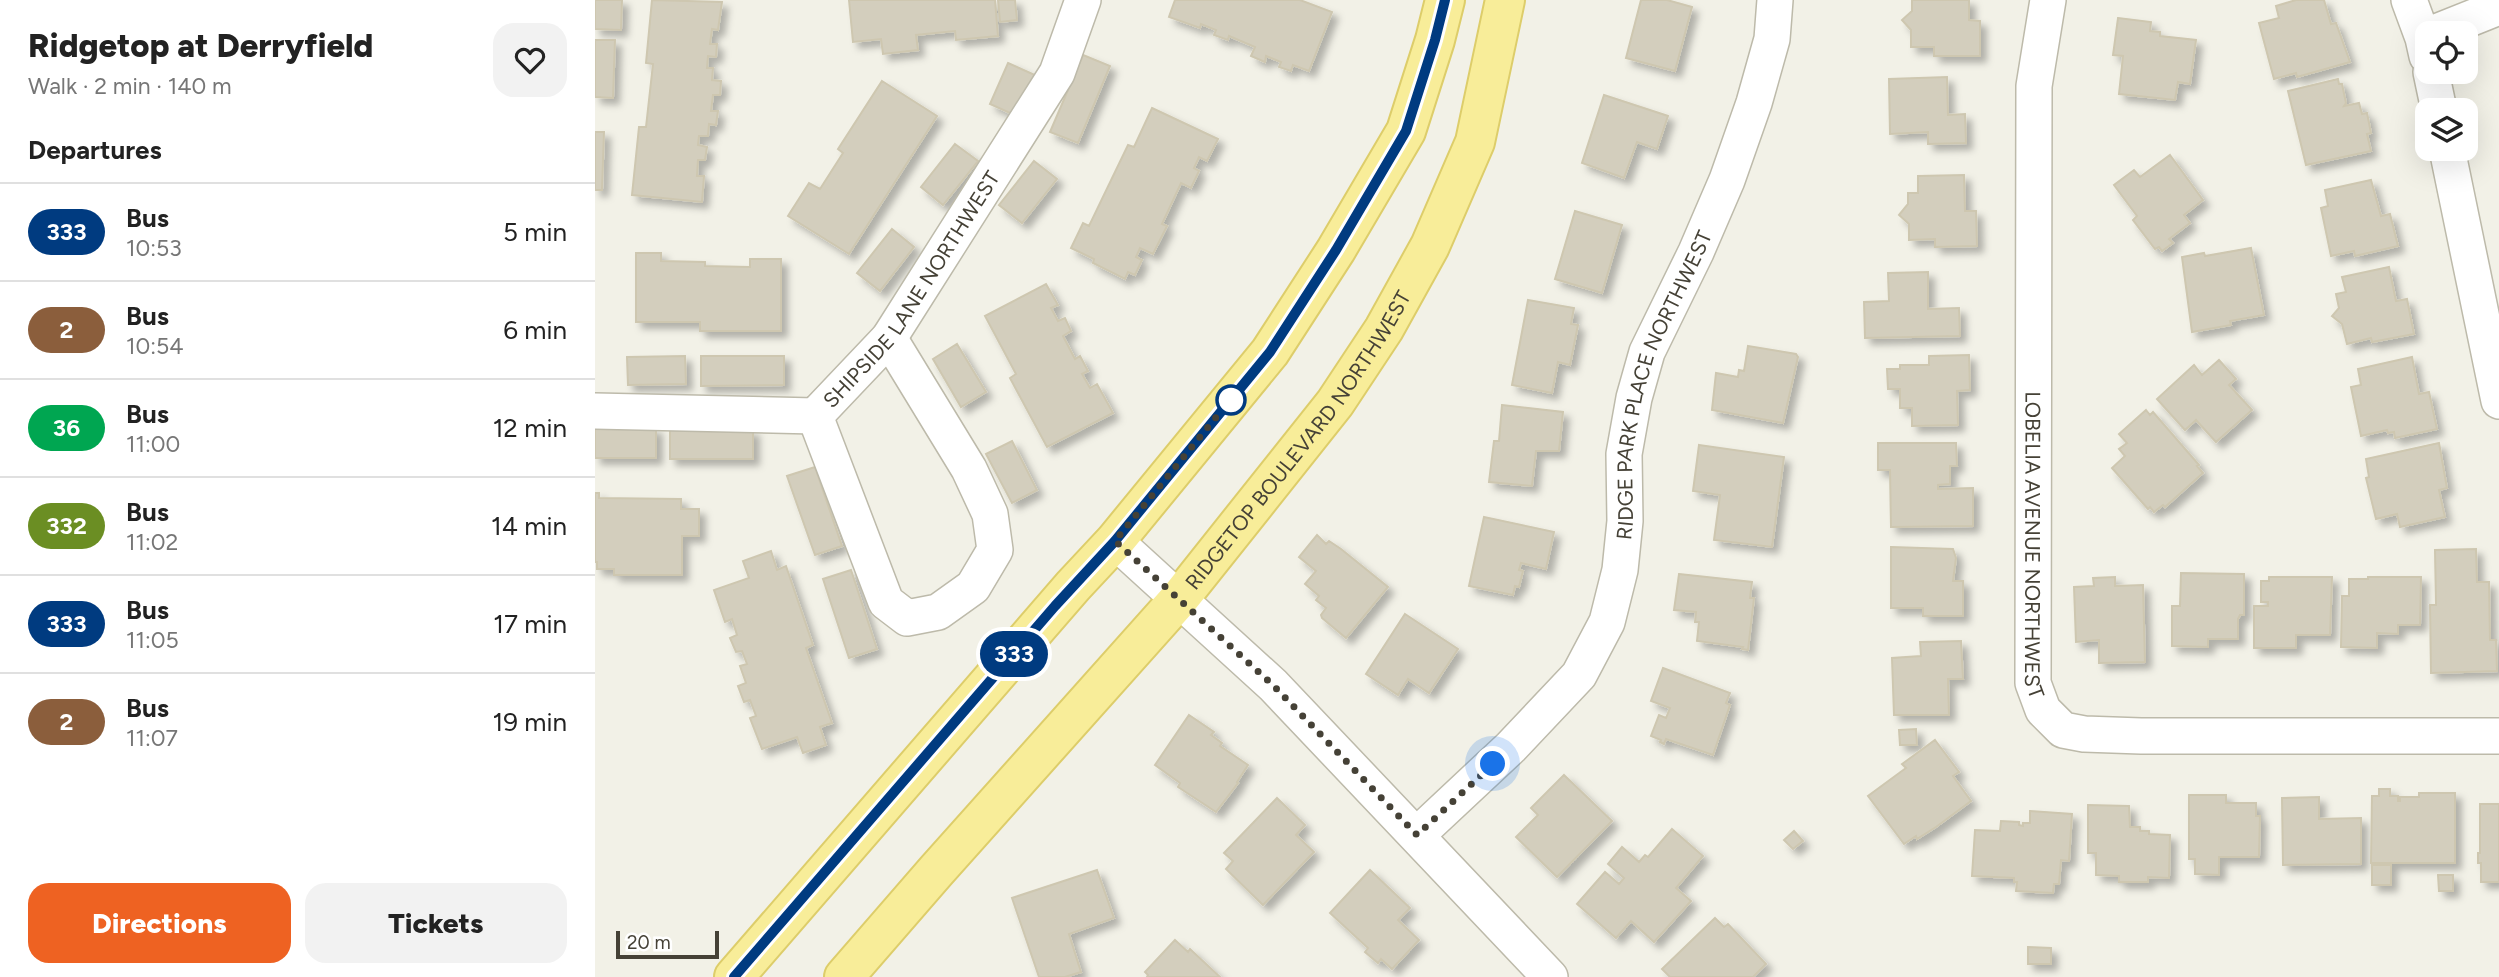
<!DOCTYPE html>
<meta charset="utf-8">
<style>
:root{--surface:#fff;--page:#f2f2f2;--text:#222;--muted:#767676;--line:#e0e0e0;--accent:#ee6222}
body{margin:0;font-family:Figtree,sans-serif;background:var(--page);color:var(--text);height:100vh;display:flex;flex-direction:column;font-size:26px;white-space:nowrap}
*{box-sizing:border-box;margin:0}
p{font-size:23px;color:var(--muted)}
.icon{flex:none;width:38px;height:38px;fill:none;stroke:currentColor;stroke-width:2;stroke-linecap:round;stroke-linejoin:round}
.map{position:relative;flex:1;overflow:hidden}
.panel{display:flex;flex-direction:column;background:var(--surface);width:595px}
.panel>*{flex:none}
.badge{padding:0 14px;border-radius:23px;font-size:24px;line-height:46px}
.buttons{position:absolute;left:1820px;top:21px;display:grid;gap:14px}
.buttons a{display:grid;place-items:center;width:63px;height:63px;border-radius:14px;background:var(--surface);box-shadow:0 7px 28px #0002;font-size:35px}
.scale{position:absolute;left:21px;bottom:18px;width:103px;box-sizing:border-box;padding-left:7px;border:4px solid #454136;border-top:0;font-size:19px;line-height:24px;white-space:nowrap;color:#454136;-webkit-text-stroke:5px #fff;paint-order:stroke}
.you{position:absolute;width:35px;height:35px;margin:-18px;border:5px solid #fff;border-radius:50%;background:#1a73e8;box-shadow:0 0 0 10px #1a73e833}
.map>.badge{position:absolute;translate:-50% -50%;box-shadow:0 0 0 4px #fff}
h2{padding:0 28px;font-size:26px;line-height:63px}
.round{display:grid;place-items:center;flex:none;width:74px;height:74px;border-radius:21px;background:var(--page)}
.headline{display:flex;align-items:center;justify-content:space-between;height:119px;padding:0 28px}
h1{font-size:33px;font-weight:800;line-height:52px}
.cta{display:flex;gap:14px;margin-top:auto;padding:14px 28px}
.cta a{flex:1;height:80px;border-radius:21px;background:var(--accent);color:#fff;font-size:28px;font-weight:800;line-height:80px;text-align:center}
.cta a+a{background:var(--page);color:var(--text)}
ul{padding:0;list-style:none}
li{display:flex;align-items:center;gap:21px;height:98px;padding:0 28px;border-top:2px solid var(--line)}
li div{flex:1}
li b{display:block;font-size:26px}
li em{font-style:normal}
li .badge{min-width:77px;font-weight:700;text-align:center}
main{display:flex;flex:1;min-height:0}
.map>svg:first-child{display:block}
</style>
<main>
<section class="panel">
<div class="headline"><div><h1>Ridgetop at Derryfield</h1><p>Walk · 2 min · 140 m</p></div><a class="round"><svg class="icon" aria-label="heart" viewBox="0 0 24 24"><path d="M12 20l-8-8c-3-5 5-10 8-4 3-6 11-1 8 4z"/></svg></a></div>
<h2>Departures</h2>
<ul>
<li><span class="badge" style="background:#003b80;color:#fff">333</span><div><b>Bus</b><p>10:53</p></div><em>5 min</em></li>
<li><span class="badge" style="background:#8b5e3c;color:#fff">2</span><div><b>Bus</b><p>10:54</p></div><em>6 min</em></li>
<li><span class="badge" style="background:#00a651;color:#fff">36</span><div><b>Bus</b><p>11:00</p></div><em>12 min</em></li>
<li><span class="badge" style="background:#6b8e23;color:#fff">332</span><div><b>Bus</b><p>11:02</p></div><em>14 min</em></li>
<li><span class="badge" style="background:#003b80;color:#fff">333</span><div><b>Bus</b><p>11:05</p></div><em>17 min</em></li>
<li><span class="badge" style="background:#8b5e3c;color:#fff">2</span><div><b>Bus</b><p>11:07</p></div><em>19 min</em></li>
</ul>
<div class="cta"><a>Directions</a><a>Tickets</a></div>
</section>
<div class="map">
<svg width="1904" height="977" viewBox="0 0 1904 977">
<defs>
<filter id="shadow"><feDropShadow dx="6" dy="6" stdDeviation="3.5" flood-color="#0004"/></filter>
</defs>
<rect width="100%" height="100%" fill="#f2f1e7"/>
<path fill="#d3cebd" stroke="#cec7b0" stroke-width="2" filter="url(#shadow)" d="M0,0H27L26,30L0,29Z
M57,0L127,2L123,30L117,29L115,44H122L121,57L113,56L112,68H118L117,80L126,81L125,95H118L116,111H123L121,125L114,124L113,136H104L103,145L112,147L110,160H103L102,176H109L107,202L37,195L44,127H51L58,64L51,63Z
M254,0H400L403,36L361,40L360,31L321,35L323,50L288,54L286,39L258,42Z
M403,0H420L422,20L405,22Z
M580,0H705L737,12L714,71L698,65L696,71L684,67L686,62L671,56L670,62L656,56L660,47L634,36L633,40L619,35L621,30L606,24L605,28L574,17Z
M1046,0H1072L1097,7L1080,71L1031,58Z
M1317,0H1374V20L1385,21V56H1339V47H1316V30L1307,20L1317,11Z
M1701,0H1729L1736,24L1741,23L1755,62L1702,77L1701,73L1679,79L1664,23L1684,18L1681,6Z
M1523,18L1556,22L1555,31L1565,32V36L1601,40L1595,84L1583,82L1580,100L1524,94L1528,56L1518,55Z
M0,40H20L18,98L0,97Z
M488,55L515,66L483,143L455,132Z
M413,63L442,76L424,117L395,104Z
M1352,77L1353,115L1370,114L1371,143L1333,144V132L1295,134L1294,79Z
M1743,79L1744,84H1747L1751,103L1749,106L1764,103L1767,114L1772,113L1776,133L1772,134L1776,151L1711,165L1693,91Z
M287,81L342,116L254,254L193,216L214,183L225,189L248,153L243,149Z
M1009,95L1073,116L1062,149L1042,142L1029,178L987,163Z
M557,108L623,139L612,161L604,157L599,168L604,171L596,188L586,183L567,224L572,226L558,254L545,248L541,257L547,260L540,275L533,272L530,279L498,263L499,259L476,248L488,223L494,226L533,145L539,147Z
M0,132H9L7,190H0Z
M360,144L383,161L348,205L326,187Z
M1575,155L1608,200L1589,215L1595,223L1574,239L1578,243L1567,251L1564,247L1560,249L1538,220L1542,216L1519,185L1539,170L1545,177Z
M439,161L462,179L427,223L404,205Z
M1369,175L1370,211H1381L1382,246L1340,247V239L1314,240V224L1304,215L1313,204V193H1323V176Z
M1776,180L1786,216L1795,214L1803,246L1760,256L1759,251L1736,256L1726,208L1733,206L1730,190Z
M980,211L1027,225L1007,293L960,279Z
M297,229L319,247L285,291L262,273Z
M1656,248L1669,315L1635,321L1636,325L1597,332L1587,257L1609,253L1610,256Z
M41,253H66V261L110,262V266L155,267V259H186V331H105V322H41Z
M1794,267L1801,301L1812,299L1819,334L1777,342L1776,338L1752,344L1747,324L1737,316L1744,308L1741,294L1751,292L1747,277Z
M1333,272V309L1364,308L1365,336L1270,338L1269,302L1294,301L1293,273Z
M451,284L463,305L456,308L463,321L470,318L476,331L468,336L480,359L485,356L493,371L487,374L495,388L502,384L518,413L452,447L415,378L421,374L390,316Z
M933,300L979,308L976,324L983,325L975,365L963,362L957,393L917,385Z
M362,344L391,392L366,407L338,359Z
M1153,346L1201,354L1203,357L1188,423L1117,410L1121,373L1143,377L1144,370L1149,371Z
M1374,355L1375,390L1362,391L1363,425L1317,426V408H1305V389H1293L1292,369H1305V365H1334V356Z
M90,356L91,384L33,385L32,357Z
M106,356H189V385L106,386Z
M1817,357L1824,394L1834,392L1842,429L1800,438L1799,432L1793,433L1792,430L1766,436L1756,387L1766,385L1763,369Z
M1624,360L1641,379L1634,385L1657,410L1621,442L1601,420L1590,430L1562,399L1599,365L1607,375Z
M907,405L968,412L964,451H941L937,486L894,482L899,441H904Z
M1551,410L1555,415L1558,412L1604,465L1602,466L1608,473L1570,507L1568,505L1559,512L1555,507L1553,509L1517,468L1530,456L1524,449L1532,443L1524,434Z
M61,428V458H0V429Z
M75,430H158V459H75Z
M417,441L442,490L417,503L391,454Z
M1283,443H1361L1362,466H1355V484L1343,485V489L1378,488V526L1296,527L1295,470H1283Z
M1844,443L1852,488L1844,490L1850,517L1805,527L1802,514L1781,519L1771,478L1774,477L1771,459Z
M1104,445L1189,457L1177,547L1119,540L1125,495L1098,491Z
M220,467L247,546L220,555L192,476Z
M0,493H4V498L86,499V509H104V536H87V575H19V569H2V562H0Z
M889,517L959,532L951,569L926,563L924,570L928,571L924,587L920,586L918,595L874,586Z
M722,535L731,544L734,541L746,549L793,587L751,638L727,618L726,615L731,608L721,600L724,596L710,584L721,571L704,557Z
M1296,547L1358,549L1361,558L1358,581H1368V616H1328V608H1296Z
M1881,549L1882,582H1894L1895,640H1901L1902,671L1836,673L1835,605H1841L1840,550Z
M176,551L182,570L191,566L218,645L211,648L237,723L225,727L231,745L208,753L202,737L167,749L155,718L161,716L155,700L149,702L143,686L151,683L145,666L152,664L147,651L141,652L135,638L142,635L137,619L130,622L119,590L154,578L148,561Z
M256,570L282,649L254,658L228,579Z
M1586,573L1649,574V615H1645L1643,619V639H1613V647L1577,646V606H1585Z
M1084,574L1157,582L1155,598H1159L1153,650L1147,649L1148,647L1102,641L1104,622H1100L1101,612L1079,610Z
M1520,577V586L1548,585L1550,662L1504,663V640L1481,642L1479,587L1499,586L1498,578Z
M1674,577H1737L1735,635H1701V648H1659V606H1673V602H1666V581H1674Z
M1773,577H1826L1825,625H1803V634L1782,633V648L1746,647L1747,596H1754V579H1773Z
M810,614L863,649L834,693L813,679L803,695L771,674Z
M1366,641L1368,679H1353L1354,715H1299L1297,658L1326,656L1325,642Z
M1068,668L1135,693L1131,703L1135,705L1118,755L1071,739L1069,744L1065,742L1066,740L1056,736L1064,715L1071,718L1075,708L1056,701Z
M594,715L619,732L616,735L627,743L625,746L653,765L642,782L643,783L621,812L583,787L585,783L560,765Z
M1321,729L1322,745H1305L1304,730Z
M1340,740L1364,772L1358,776L1376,801L1341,827L1322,839L1321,836L1309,844L1273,796L1311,768L1307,764Z
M969,775L1017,821L962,877L921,837L943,815L936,808Z
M1784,789H1795V796H1803V801H1805V797H1824V793H1860V863H1776L1777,796H1784Z
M1594,795H1631V803H1661V816H1665L1664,857H1624V875L1600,874V859H1594Z
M1724,797V819L1766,818V864L1688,865L1687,798Z
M682,798L710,825L701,835L719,852L668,905L631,869L638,861L629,853Z
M1885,804H1904V882H1886V863H1883V853H1885Z
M1493,805L1534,806L1535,827H1545V831H1554V834L1575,835L1574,878L1553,877V882H1524V876L1501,875V853H1493Z
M1435,811L1477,814L1474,861L1466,860L1464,884H1459L1458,893L1421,891L1422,882H1419V878L1377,876L1380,830L1405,831L1406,821L1424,822V825L1428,826V823H1435Z
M1077,829L1108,856L1081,888L1096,901L1059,942L1036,921L1021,938L982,904L1010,872L1024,884L1029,878L1013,864L1027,847L1044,862L1050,855L1053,857Z
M1199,831L1208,841L1198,849L1189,840Z
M1777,865H1796V885H1777Z
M502,870L519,918L474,934L486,972L470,977H444L417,898Z
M775,870L815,908L803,920L824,940L797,969L786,959L783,963L770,952L773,948L735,913Z
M1843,875H1858V891H1844Z
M1120,918L1129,927L1133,924L1171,964L1158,977H1075L1067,969Z
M580,940L593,952L595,949L625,977H552L553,975L550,972Z
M1433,947L1456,948V964H1433Z"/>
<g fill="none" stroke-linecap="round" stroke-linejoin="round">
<defs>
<g id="minor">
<path id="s1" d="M1453,0L1439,86L1438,683L1448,710L1468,730L1489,734L1546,736H1904"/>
<path d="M1814,0L1828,38L1832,56"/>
<path d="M1839,33L1904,7"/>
<path d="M1836,72L1844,110"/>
<path d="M1852,149L1904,401"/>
<path id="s2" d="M0,411L220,416L294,338L462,73L488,0"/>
<path d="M220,416L291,602L312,618L343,612L378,587L400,550L395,514L374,469L294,338"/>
<path d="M520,541L678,685L955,977"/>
<path id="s3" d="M822,835L916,747L984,675L1012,622L1025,570L1030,521L1029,454L1039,398L1052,352L1101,252L1132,180L1159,103L1177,39L1180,0"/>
</g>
<g id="major">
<path d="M139,977L478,586L520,541L675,352L741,250L811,131L840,40L850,0"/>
<path id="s4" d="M249,977L341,871L584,599L740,403L789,329L835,246L880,142L910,0"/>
</g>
</defs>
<use href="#minor" stroke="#bdbaaa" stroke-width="38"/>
<use href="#major" stroke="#ddcd6a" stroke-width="42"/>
<use href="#minor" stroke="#fff" stroke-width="35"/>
<use href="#major" stroke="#f8ed99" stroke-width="38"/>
</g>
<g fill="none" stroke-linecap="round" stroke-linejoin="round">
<defs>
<path id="line" d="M139,977L460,606L520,541L675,352L741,250L811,131L840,40L850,0"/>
</defs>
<use href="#line" stroke="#fff" stroke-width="16"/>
<use href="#line" stroke="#003b80" stroke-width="10"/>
<path stroke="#454136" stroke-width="7" stroke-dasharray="0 12.6" d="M636,400L640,394L520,541L678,685L822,835L898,764"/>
</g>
<circle fill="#fff" stroke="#003b80" stroke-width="3.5" cx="636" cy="400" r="14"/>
<g text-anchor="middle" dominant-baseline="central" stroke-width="7" stroke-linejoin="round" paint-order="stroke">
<g font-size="21" fill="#454136" stroke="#fff">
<text stroke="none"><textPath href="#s2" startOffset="380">SHIPSIDE LANE NORTHWEST</textPath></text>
<text stroke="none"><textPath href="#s3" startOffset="534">RIDGE PARK PLACE NORTHWEST</textPath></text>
<text stroke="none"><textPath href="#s4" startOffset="704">RIDGETOP BOULEVARD NORTHWEST</textPath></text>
<text stroke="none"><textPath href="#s1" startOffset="546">LOBELIA AVENUE NORTHWEST</textPath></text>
</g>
</g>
</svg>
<div class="buttons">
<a><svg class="icon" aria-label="locate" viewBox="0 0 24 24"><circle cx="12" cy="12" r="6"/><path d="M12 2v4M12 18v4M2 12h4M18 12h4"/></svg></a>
<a><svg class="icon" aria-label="layers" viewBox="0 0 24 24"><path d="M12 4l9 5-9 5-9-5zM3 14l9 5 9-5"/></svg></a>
</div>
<div class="scale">20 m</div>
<div class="you" style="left:898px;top:764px"></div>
<b class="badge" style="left:419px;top:654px;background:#003b80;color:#fff">333</b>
</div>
</main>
